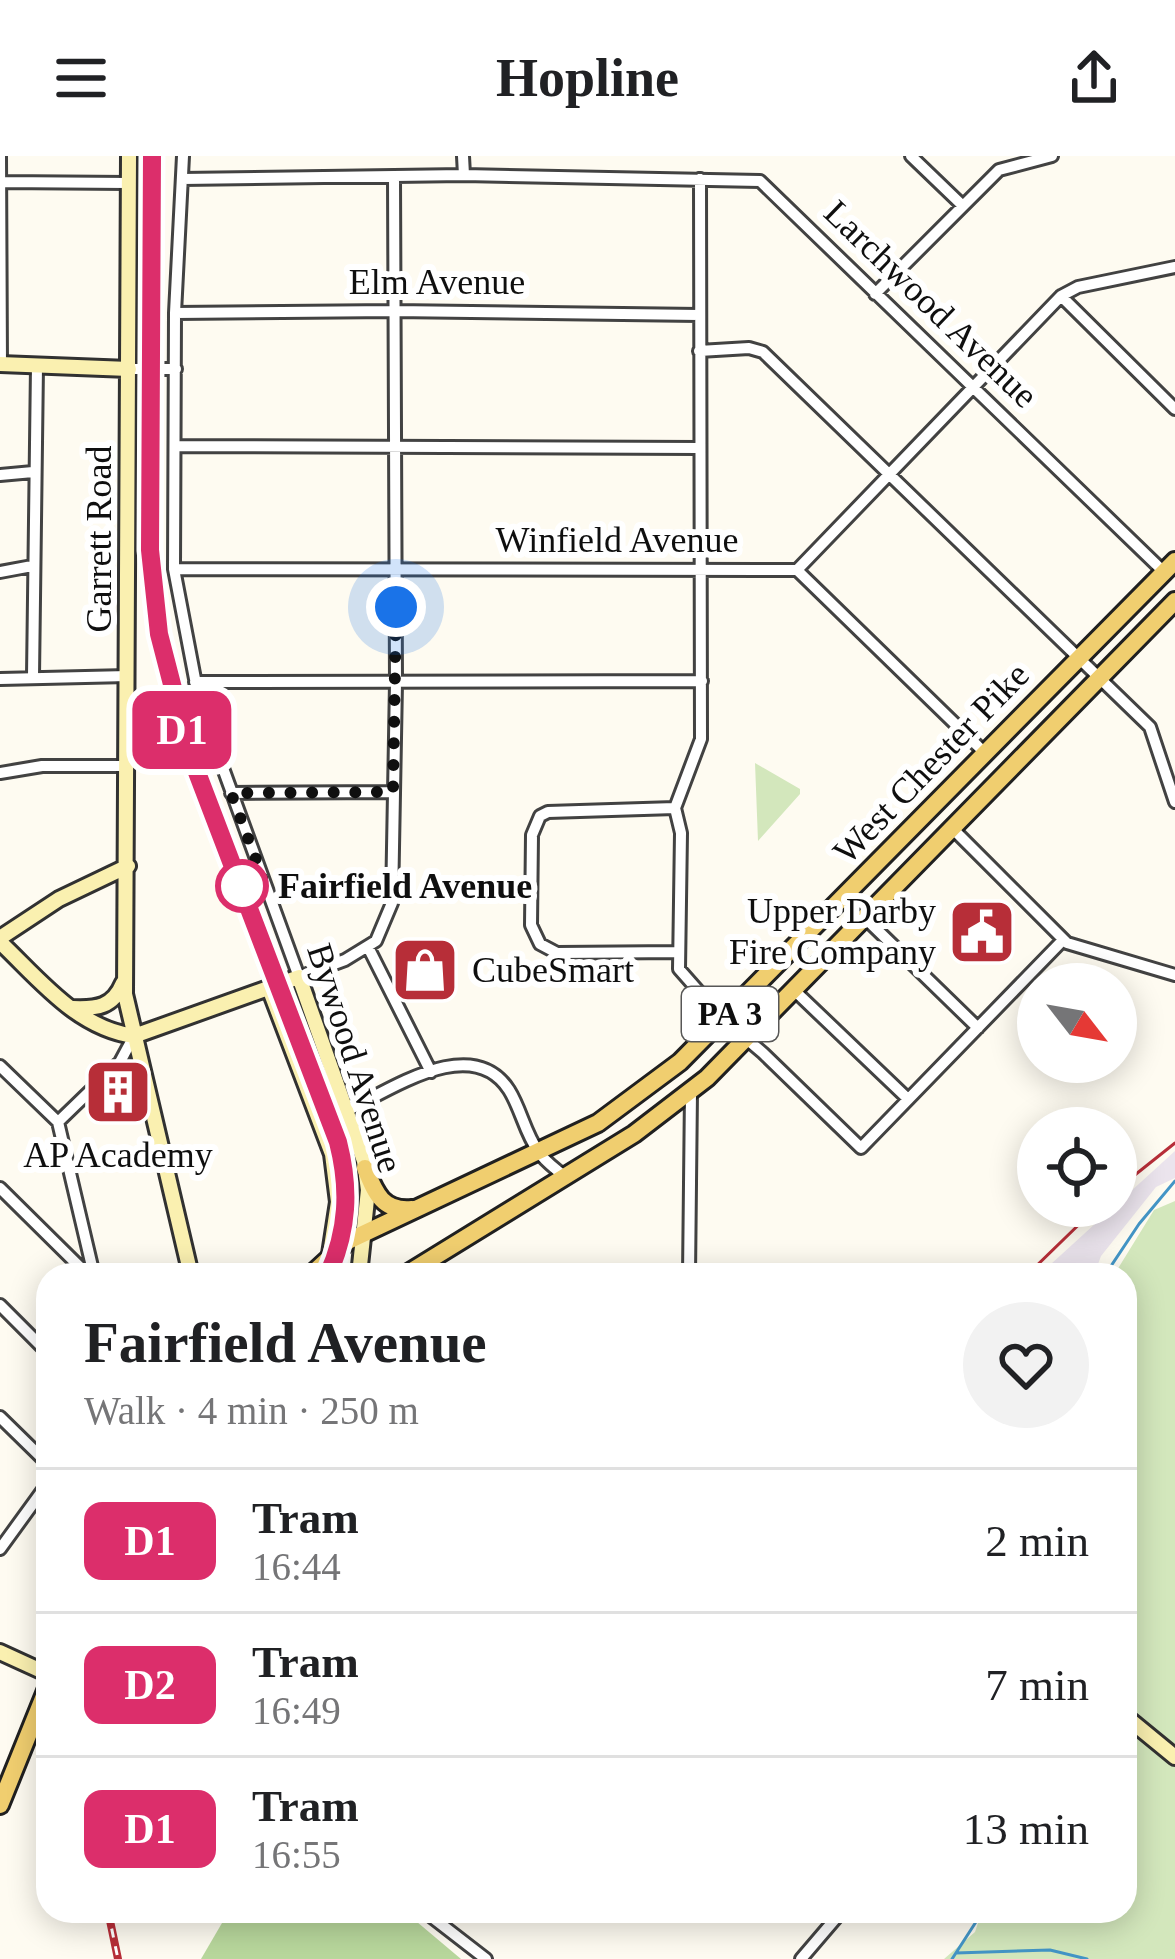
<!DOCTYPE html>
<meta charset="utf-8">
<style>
:root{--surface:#fff;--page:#f2f2f2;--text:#202124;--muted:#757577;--line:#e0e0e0}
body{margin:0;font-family:Georgia,serif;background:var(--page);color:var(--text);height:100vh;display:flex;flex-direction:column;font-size:45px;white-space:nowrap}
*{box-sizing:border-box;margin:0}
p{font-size:39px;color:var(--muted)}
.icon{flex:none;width:66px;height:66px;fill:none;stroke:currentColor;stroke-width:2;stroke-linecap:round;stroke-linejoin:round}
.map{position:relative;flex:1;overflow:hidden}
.drawer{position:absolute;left:36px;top:1107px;width:1101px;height:660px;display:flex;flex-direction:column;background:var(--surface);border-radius:36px;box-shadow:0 6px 30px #0003}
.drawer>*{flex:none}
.badge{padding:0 24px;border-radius:18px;font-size:42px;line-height:78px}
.needle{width:78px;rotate:121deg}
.fabs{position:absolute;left:1017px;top:807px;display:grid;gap:24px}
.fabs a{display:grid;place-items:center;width:120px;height:120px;border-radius:50%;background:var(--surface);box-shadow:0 6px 30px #0003;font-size:60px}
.you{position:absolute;width:60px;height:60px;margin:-30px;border:9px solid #fff;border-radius:50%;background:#1a73e8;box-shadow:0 0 0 18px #1a73e833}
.map>.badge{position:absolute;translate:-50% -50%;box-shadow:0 0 0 6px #fff}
.round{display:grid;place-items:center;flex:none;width:126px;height:126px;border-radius:63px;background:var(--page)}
.overview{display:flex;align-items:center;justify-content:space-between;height:204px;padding:0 48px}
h1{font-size:57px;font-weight:600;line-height:90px}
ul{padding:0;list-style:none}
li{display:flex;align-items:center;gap:36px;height:144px;padding:0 48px;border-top:3px solid var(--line)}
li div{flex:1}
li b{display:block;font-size:45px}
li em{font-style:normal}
li .badge{min-width:132px;font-weight:700;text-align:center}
header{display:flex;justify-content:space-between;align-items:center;height:156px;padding:0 48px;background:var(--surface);font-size:54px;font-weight:600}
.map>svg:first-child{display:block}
</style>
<header><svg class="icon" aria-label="menu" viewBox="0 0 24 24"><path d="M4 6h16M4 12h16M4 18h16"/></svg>Hopline<svg class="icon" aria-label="share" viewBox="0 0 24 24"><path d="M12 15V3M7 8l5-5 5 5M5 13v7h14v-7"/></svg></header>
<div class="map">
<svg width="1175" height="1803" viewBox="0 0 1175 1803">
<rect width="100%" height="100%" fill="#fefbf1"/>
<path fill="#ebe4ed" d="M1175,995V1022L1156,1031L1101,1100L1094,1119H1039Z"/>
<path fill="#d3e7bc" d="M755,607L800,633V638L758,685Z
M1175,1045V1803H944L975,1776L982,1755H1125V1119H1114L1154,1054Z"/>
<path fill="#b8d79c" d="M229,1755H404L461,1803H201Z"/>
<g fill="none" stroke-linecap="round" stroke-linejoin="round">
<path stroke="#4395c6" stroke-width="3" d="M1105,1119L1139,1068L1175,1025
M956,1797L1050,1794L1087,1803
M952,1803L983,1755"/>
<defs>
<path id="street" d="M0,0L1,208
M183,0L175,157L174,413L200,549L299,821L345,804L376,785L392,747L396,527L394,21
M463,0L464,19
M911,0L963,50
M182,23L464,19L760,25L1164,416
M700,23L701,583L675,652L681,677L679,813L724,864L763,897L861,992L1063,784
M0,26L128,27
M875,138L999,14L1052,0
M1061,140L1175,253
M175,157L394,155L699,159
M699,195L749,192L763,196L1150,571L1175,646
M129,213H176
M176,290L700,292
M0,319L33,316
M174,413L797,414L986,598
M797,414L1061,140L1078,131L1175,111
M0,416L32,410
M33,520L37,210
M0,523L128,520
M195,526L702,525
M0,617L42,610H128
M231,637L393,636
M675,652L548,656L540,660L532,679L531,769L540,788L557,797L679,796
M953,673L1067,787L1175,819
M865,762L978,872
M368,791L431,916
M795,835L908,943
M0,910L58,966
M346,955C389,935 472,876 509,934C521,953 525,977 538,995C544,1005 556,1013 565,1021
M0,1032L88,1119
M94,1119L58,966L120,906L134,880
M689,1119L691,936
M0,1149L48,1197
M0,1261L48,1308
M0,1393L48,1327
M424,1755L486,1803
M801,1803L842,1755"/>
<path id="secondary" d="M129,0L125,838L191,1119
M0,208L129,213
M0,782L59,743L128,710
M0,786C40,824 77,872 134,880L299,821L364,1005L368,1034L359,1119
M269,832L332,998L338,1046L330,1098
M73,852C97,853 113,851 123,827
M0,1496L48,1518
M1125,1560L1175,1601"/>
<path id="primary" d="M365,1012C375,1036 382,1056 412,1053
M311,1119L348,1085L598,967L680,906L1175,405
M405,1119L634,978L707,922L1175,445
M0,1649L48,1530"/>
</defs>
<use href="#street" stroke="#424242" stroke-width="16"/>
<use href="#secondary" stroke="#313131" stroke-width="20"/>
<use href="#primary" stroke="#202020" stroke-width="22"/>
<use href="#street" stroke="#fff" stroke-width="10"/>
<use href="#secondary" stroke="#faf0b0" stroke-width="14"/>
<use href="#primary" stroke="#f0ce6f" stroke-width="16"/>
<path stroke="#b72e38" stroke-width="3" d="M152,0L150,394L159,478L190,598L338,986C350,1033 349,1074 327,1119
M1116,1034L1175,987
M1027,1119L1098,1050"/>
<defs>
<path id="rail" d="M108,1755L118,1803"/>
</defs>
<use href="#rail" stroke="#b72e38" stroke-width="8"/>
<use href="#rail" stroke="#fff" stroke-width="3" stroke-dasharray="9" stroke-linecap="butt"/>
</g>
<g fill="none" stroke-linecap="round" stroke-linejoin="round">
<defs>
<path id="line" d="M152,0L150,394L159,478L190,598L338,986C350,1033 348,1074 328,1119"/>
</defs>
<use href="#line" stroke="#fff" stroke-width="27"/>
<use href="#line" stroke="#dc2e6b" stroke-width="18"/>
<path stroke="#0f0f0f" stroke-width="12" stroke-dasharray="0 21.6" d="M242,730L263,722L231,637L393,636L396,451"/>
</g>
<defs>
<symbol id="civic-square" viewBox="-11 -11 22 22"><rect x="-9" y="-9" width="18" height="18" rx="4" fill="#b72e38" stroke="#fff"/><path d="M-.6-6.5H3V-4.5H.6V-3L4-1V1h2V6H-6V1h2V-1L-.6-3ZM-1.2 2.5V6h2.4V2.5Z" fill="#fff"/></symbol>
<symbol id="shop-square" viewBox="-11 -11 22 22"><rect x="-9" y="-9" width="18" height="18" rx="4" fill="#b72e38" stroke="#fff"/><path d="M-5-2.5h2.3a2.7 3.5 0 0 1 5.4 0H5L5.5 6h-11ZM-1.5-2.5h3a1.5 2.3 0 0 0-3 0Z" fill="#fff"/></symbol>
<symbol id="building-square" viewBox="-11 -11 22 22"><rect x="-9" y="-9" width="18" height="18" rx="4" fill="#b72e38" stroke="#fff"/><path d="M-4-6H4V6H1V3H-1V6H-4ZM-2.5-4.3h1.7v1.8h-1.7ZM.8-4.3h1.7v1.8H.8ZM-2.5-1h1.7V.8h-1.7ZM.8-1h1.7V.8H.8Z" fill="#fff"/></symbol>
</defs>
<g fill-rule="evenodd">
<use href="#civic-square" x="944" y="738" width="76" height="76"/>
<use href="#shop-square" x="387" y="776" width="76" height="76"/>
<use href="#building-square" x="80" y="898" width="76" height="76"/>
</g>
<circle fill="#fff" stroke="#dc2e6b" stroke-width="6" cx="242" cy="730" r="24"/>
<g text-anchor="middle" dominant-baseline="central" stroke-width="12" stroke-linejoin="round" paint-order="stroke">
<rect fill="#fff" stroke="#575757" stroke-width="3" x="682" y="831" width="96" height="54" rx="9"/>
<g font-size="33" font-weight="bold" fill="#0f0f0f">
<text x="730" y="858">PA 3</text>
</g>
<g font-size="36" fill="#0f0f0f" stroke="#fff">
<text x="437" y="126">Elm Avenue</text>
<text transform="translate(931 148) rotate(44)">Larchwood Avenue</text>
<text transform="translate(99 383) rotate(-90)">Garrett Road</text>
<text x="617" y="384">Winfield Avenue</text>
<text transform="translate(931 607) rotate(-46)">West Chester Pike</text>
<text transform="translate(355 902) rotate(72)">Bywood Avenue</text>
</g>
<g font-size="36" font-weight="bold" fill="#0f0f0f" stroke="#fff" text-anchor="start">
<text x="278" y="730">Fairfield Avenue</text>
</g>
<g font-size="36" fill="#0f0f0f" stroke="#fff" text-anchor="end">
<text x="936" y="755">Upper Darby<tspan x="936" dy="41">Fire Company</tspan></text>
<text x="472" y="814" text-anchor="start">CubeSmart</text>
<text x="118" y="999" text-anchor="middle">AP Academy</text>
</g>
</g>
</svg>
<div class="fabs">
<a><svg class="needle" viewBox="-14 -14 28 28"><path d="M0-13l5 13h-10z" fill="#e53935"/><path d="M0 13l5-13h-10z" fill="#757577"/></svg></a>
<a><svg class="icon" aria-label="locate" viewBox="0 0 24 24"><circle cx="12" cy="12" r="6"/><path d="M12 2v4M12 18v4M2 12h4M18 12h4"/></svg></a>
</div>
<div class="you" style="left:396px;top:451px"></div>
<b class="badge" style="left:182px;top:574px;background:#dc2e6b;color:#fff">D1</b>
<section class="drawer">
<div class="overview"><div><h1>Fairfield Avenue</h1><p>Walk · 4 min · 250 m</p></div><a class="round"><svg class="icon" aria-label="heart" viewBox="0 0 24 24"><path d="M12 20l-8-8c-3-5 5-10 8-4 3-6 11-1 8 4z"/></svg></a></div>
<ul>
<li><span class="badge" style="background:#dc2e6b;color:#fff">D1</span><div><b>Tram</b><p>16:44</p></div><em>2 min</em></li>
<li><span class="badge" style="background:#dc2e6b;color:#fff">D2</span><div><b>Tram</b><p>16:49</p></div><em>7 min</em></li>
<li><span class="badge" style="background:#dc2e6b;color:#fff">D1</span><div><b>Tram</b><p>16:55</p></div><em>13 min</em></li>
</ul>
</section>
</div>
